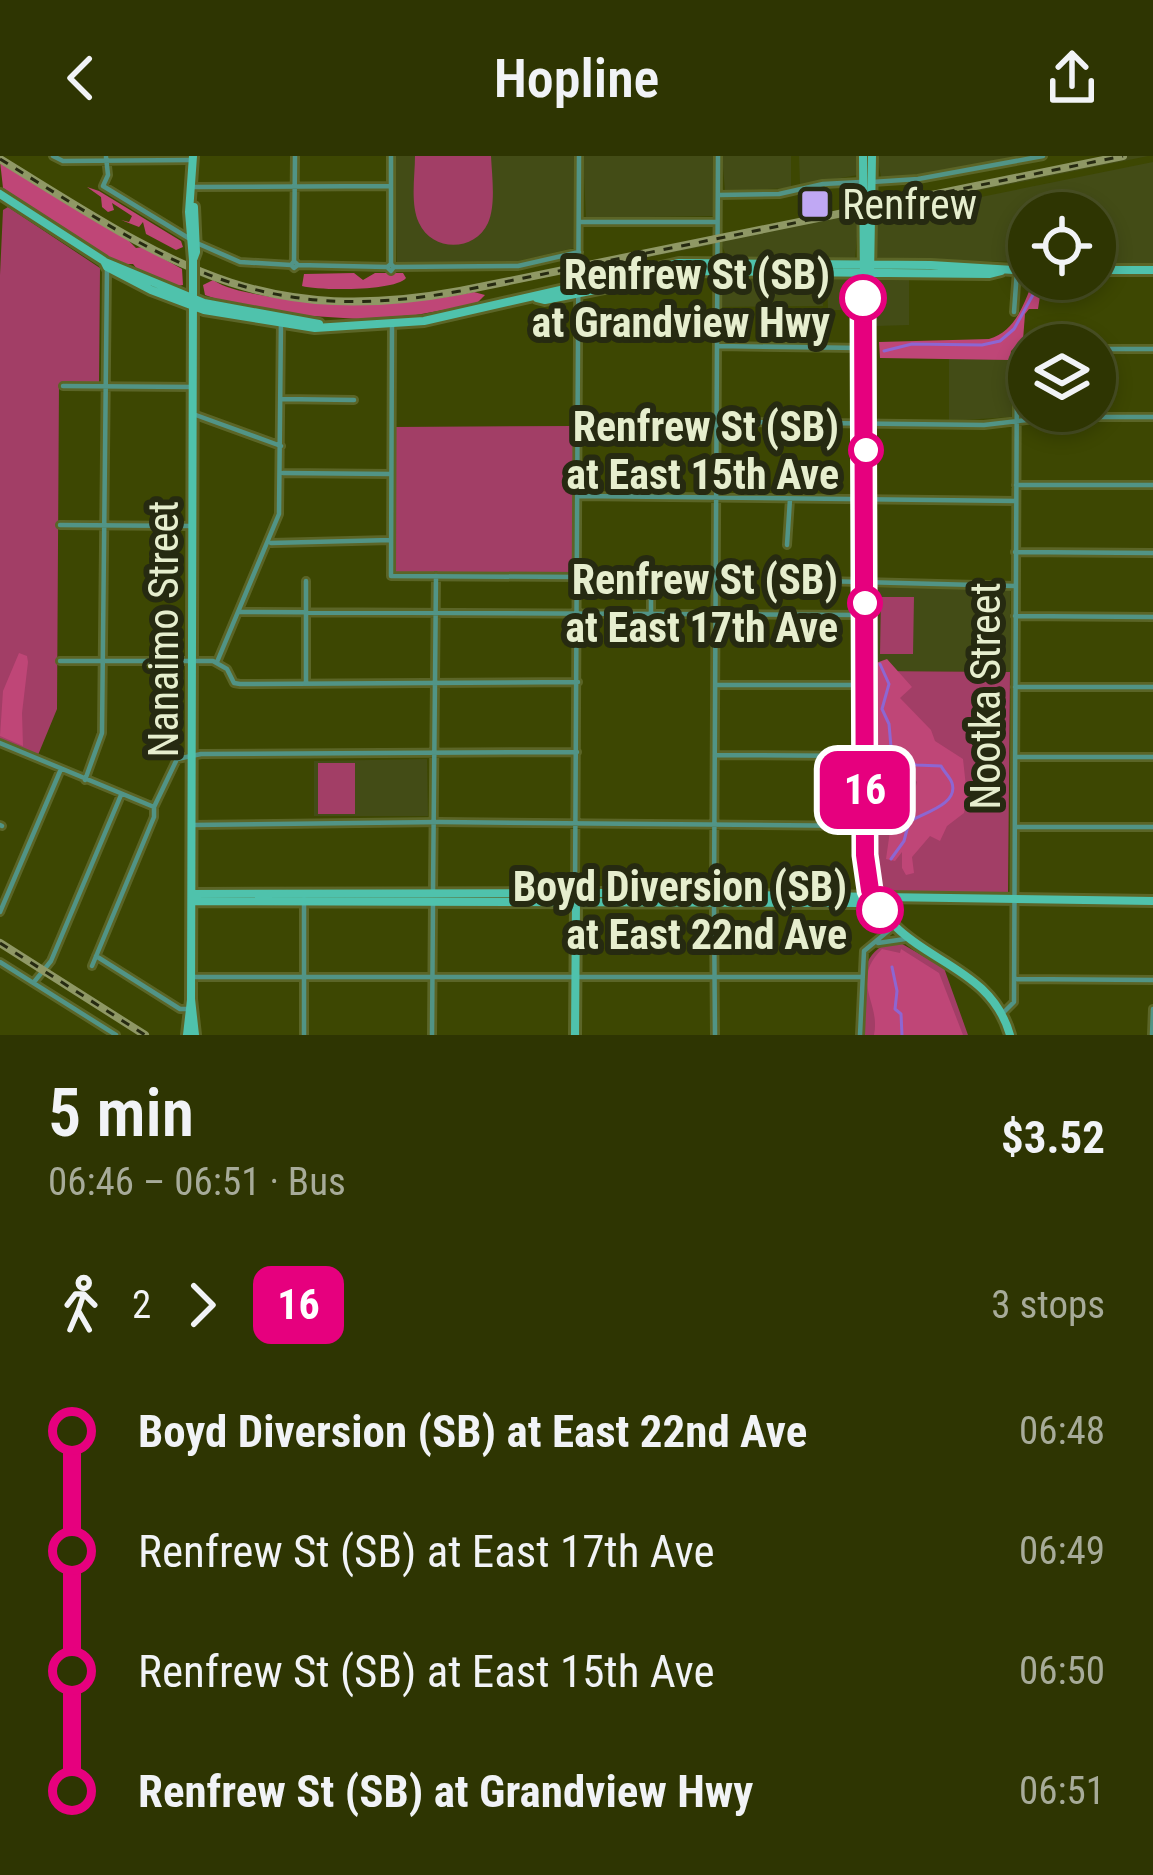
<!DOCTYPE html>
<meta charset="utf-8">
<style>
:root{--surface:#2e3502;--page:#3a4011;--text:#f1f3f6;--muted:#a7ab99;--line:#495024}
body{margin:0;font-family:"Roboto Condensed",sans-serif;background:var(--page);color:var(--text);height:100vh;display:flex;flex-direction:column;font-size:45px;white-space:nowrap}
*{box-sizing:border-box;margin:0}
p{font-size:39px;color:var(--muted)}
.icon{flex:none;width:66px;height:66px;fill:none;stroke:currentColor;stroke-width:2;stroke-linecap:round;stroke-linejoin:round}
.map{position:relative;height:879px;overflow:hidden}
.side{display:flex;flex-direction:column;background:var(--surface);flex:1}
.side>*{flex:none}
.badge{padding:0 24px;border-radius:18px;font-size:42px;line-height:78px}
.buttons{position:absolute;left:1008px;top:36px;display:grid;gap:24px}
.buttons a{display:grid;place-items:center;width:108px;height:108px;border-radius:50%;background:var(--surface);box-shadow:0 6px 18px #0003,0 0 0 3px var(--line);font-size:60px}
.map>.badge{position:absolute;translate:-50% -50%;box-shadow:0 0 0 6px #fff}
.legs{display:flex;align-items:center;gap:18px;height:132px;padding:0 48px;font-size:39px}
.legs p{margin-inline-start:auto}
.headline{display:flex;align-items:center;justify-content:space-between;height:204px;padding:0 48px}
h1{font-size:66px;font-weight:600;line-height:90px}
ul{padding:0 48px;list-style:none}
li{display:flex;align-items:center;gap:42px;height:120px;font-size:45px}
li i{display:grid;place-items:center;width:18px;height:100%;margin:0 15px;background:currentColor}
li i::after{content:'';width:30px;height:30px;margin:-15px;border:9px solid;border-radius:50%;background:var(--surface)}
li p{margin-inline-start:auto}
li:first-child i{background:linear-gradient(#0000 50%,currentColor 0)}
li:last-child i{background:linear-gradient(currentColor 50%,#0000 0)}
header{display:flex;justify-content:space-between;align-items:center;height:156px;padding:0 48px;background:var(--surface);font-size:54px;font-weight:600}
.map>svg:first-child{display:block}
</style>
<header><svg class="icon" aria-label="back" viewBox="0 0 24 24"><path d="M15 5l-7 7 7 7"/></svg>Hopline<svg class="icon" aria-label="share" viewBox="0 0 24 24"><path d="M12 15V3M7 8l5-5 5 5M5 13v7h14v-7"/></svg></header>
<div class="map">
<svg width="1153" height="879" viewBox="0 0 1153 879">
<rect width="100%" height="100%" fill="#3d4702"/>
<path fill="#434c16" d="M1,0L138,84L204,116L278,137L361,145L438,137L1112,0H1148L859,59L855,103L727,102L721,87L439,142L380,149L277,142L204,122L115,79L0,8Z
M394,0H574V92L505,108L397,109Z
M583,0H713V60L586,62Z
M722,0H791V32L725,35Z
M799,0H858V19L800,29Z
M877,0H1027L920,19L881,21Z
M1153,6V107H1095V57H1029V106L879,103L876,100L877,62Z
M725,120L822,121L823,150L722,151V123Z
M827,121L857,123L858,154H828Z
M880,121L909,124V169L876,170V125Z
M1013,202L1011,261L949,265V203Z
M871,432H1007L1010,435V516L870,515Z
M427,603L428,660H314V605Z"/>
<path fill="#a23e66" d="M415,0H491C492,20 496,49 488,67C475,96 432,96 419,67C410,48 415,20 415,0Z
M8,51L100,112L99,227H59L57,553L38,599L0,583V119L3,54Z
M575,270L574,417L395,418V271Z
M881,441H914L913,498H880Z
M870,515L1010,516L1008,738L877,735L870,697Z
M318,607H355V658H318Z
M897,785L944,812L968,879H862C863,844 852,793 897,785Z"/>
<path fill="#bf4677" d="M0,5L125,81L136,92L143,91L182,113L183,129C170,133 142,121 133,108H120C80,83 41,58 3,32Z
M87,31L99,35L181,85L183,91L176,94L146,78L143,66L139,71L121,64L129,66L132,60L112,47L114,54L108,56L102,51L101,41Z
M354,117L363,124L375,117H403L406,122C396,135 320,135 302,130L304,118Z
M213,124C226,133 249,137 266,140C337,153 403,150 474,136L485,139L476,148L416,159L359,163L281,158L240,151L205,139L203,129Z
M1033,126L1042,127L1038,153H1029L1025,158L1023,184L1011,195L1010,204L880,202L879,186L989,183C1016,175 1023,149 1033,126Z
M19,497L27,500L28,506L22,557L23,590L0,580L3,535Z
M887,503L912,531L900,542L931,574L935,585L963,603L967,640L964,657L947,670L940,685L930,680L912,701L914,717L906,719L902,712V696L895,705L886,703L894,647L914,637L917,626L908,615L875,598L876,507Z
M882,793L900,797L901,793L939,817L963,879H874C881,845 849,826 882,793Z"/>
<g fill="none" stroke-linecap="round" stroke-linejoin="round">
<path stroke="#8d66d2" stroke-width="3" d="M884,195L912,188L982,189L1000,185L1014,173L1039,128
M880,508L889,528L882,553L889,568L891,591L899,600L916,609L941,610C944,616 950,621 952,627C959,649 922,657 909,666L904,685L891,703
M892,811L897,835L895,853L901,858L902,879"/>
<defs>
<path id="street" d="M53,0L63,5L193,4
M106,1L108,19L103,30L190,83
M872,26L918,23L1043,0
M193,31L391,30
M718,39L779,38L823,28L861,26
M579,66H717
M199,88L240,106L291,109
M294,105L295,0
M294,105L298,109L294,112L291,109Z
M391,108V0
M391,108L394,111L391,115L387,111Z
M298,109L387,111
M394,111L518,110L579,96
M1014,156L1017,115
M392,169L391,420L579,421
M717,190L861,192
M1095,193H1153
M63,230L193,231
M282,243L354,244
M193,258L281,290
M579,264L984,269L1052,261H1153
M283,317L391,318
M1016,329H1153
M579,340L1016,345
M60,369L192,370
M271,387L391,384
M787,389L790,343
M1015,396L1153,397
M823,425L1015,430
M238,456L863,459
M651,457V418
M1015,460L1153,461
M60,505H213L227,513L234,527L240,528L578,526
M217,506L279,358L281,164
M306,527V425
M716,529H865
M1015,531H1153
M0,587L154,651
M715,599L865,600
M1015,601H1153
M85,624L102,577L107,111
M0,669L2,670
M192,669L440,666L865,670
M1016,671H1153
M433,735L436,420
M575,737L579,0
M714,738L718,0
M714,750L715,879
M0,756L61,613
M878,787L905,783
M96,800L180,853H187
M0,806L116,879
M92,810L154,661V651L177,603L201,598L577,596
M191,821H861
M1014,823L1153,824
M34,826L51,805L121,639
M1003,857L1014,846L1017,201L1021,194L1029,193
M304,879V743
M432,879L433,747
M860,879L864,795L893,771
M1152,879L1153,853"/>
<path id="secondary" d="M863,0L865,266
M872,0L865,420L867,719C887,807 987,797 1010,879
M0,38L104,105L107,111L151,134L204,154L315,172L424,165L679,107L931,109L1029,115
M193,104L189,56L193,0
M193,104L196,96L194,51
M105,106L204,147L319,168
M579,113L595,121
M1095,114H1153
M193,134L191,843L195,879
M537,142L545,144L690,115L989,118L1001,115
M192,738L608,737L1153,745
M192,745L868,747L874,743
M187,879L191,844
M575,879L576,745"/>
</defs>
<use href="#street" stroke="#5b6527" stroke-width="10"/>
<use href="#secondary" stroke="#5b6527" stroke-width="14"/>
<use href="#street" stroke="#519486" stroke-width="4.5"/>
<use href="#secondary" stroke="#4fc2ac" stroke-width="8"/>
<defs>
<path id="rail" d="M0,3C165,104 255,173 460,135L1123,0
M0,787L145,879"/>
</defs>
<use href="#rail" stroke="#8f9865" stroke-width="8"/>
<use href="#rail" stroke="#262a11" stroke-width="3" stroke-dasharray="9" stroke-linecap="butt"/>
<defs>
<path id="secondary-bridge" d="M193,134V104"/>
</defs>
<use href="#secondary-bridge" stroke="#5b6527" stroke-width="14" stroke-linecap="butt"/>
<use href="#secondary-bridge" stroke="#4fc2ac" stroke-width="8"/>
</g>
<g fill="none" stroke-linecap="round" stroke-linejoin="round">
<defs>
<path id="line-1" d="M863,142L865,699L870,734L880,754"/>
</defs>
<use href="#line-1" stroke="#fff" stroke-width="27"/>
<use href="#line-1" stroke="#e6007e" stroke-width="18"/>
</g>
<rect fill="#c0a8f4" stroke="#262a11" stroke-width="4.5" x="800" y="33" width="30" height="30" rx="6"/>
<g fill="#fff" stroke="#e6007e" stroke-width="6">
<circle cx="863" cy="142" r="21"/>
<circle cx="866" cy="294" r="15"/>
<circle cx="865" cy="447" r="15"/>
<circle cx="880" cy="754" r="21"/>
</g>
<g text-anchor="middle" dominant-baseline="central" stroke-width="12" stroke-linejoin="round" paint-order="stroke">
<g font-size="42" fill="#e6eece" stroke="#262a11" text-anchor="start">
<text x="842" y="48">Renfrew</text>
</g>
<g font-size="42" font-weight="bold" fill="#e6eece" stroke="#262a11" text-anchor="end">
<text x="830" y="118">Renfrew St (SB)<tspan x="830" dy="48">at Grandview Hwy</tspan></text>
<text x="839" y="270">Renfrew St (SB)<tspan x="839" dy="48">at East 15th Ave</tspan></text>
<text x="838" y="423">Renfrew St (SB)<tspan x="838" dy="48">at East 17th Ave</tspan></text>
<text x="847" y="730">Boyd Diversion (SB)<tspan x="847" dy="48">at East 22nd Ave</tspan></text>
</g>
<g font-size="42" fill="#e6eece" stroke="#262a11">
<text transform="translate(163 473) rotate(-90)">Nanaimo Street</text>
<text transform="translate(985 540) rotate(-90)">Nootka Street</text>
</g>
</g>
</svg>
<div class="buttons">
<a><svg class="icon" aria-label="locate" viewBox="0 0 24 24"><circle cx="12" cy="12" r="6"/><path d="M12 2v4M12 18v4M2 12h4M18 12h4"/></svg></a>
<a><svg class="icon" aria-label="layers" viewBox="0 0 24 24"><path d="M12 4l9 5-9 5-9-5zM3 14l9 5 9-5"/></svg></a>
</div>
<b class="badge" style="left:865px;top:634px;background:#e6007e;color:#fff">16</b>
</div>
<section class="side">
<div class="headline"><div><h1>5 min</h1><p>06:46 – 06:51 · Bus</p></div><b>$3.52</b></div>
<div class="legs"><svg class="icon" aria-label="walk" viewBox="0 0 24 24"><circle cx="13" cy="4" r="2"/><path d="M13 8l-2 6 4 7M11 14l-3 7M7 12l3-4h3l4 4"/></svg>2<svg class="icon" aria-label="forward" viewBox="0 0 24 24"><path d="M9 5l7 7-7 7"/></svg><b class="badge" style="background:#e6007e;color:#fff">16</b><p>3 stops</p></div>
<ul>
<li><i style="color:#e6007e"></i><b>Boyd Diversion (SB) at East 22nd Ave</b><p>06:48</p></li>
<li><i style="color:#e6007e"></i><span>Renfrew St (SB) at East 17th Ave</span><p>06:49</p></li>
<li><i style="color:#e6007e"></i><span>Renfrew St (SB) at East 15th Ave</span><p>06:50</p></li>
<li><i style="color:#e6007e"></i><b>Renfrew St (SB) at Grandview Hwy</b><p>06:51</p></li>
</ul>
</section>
